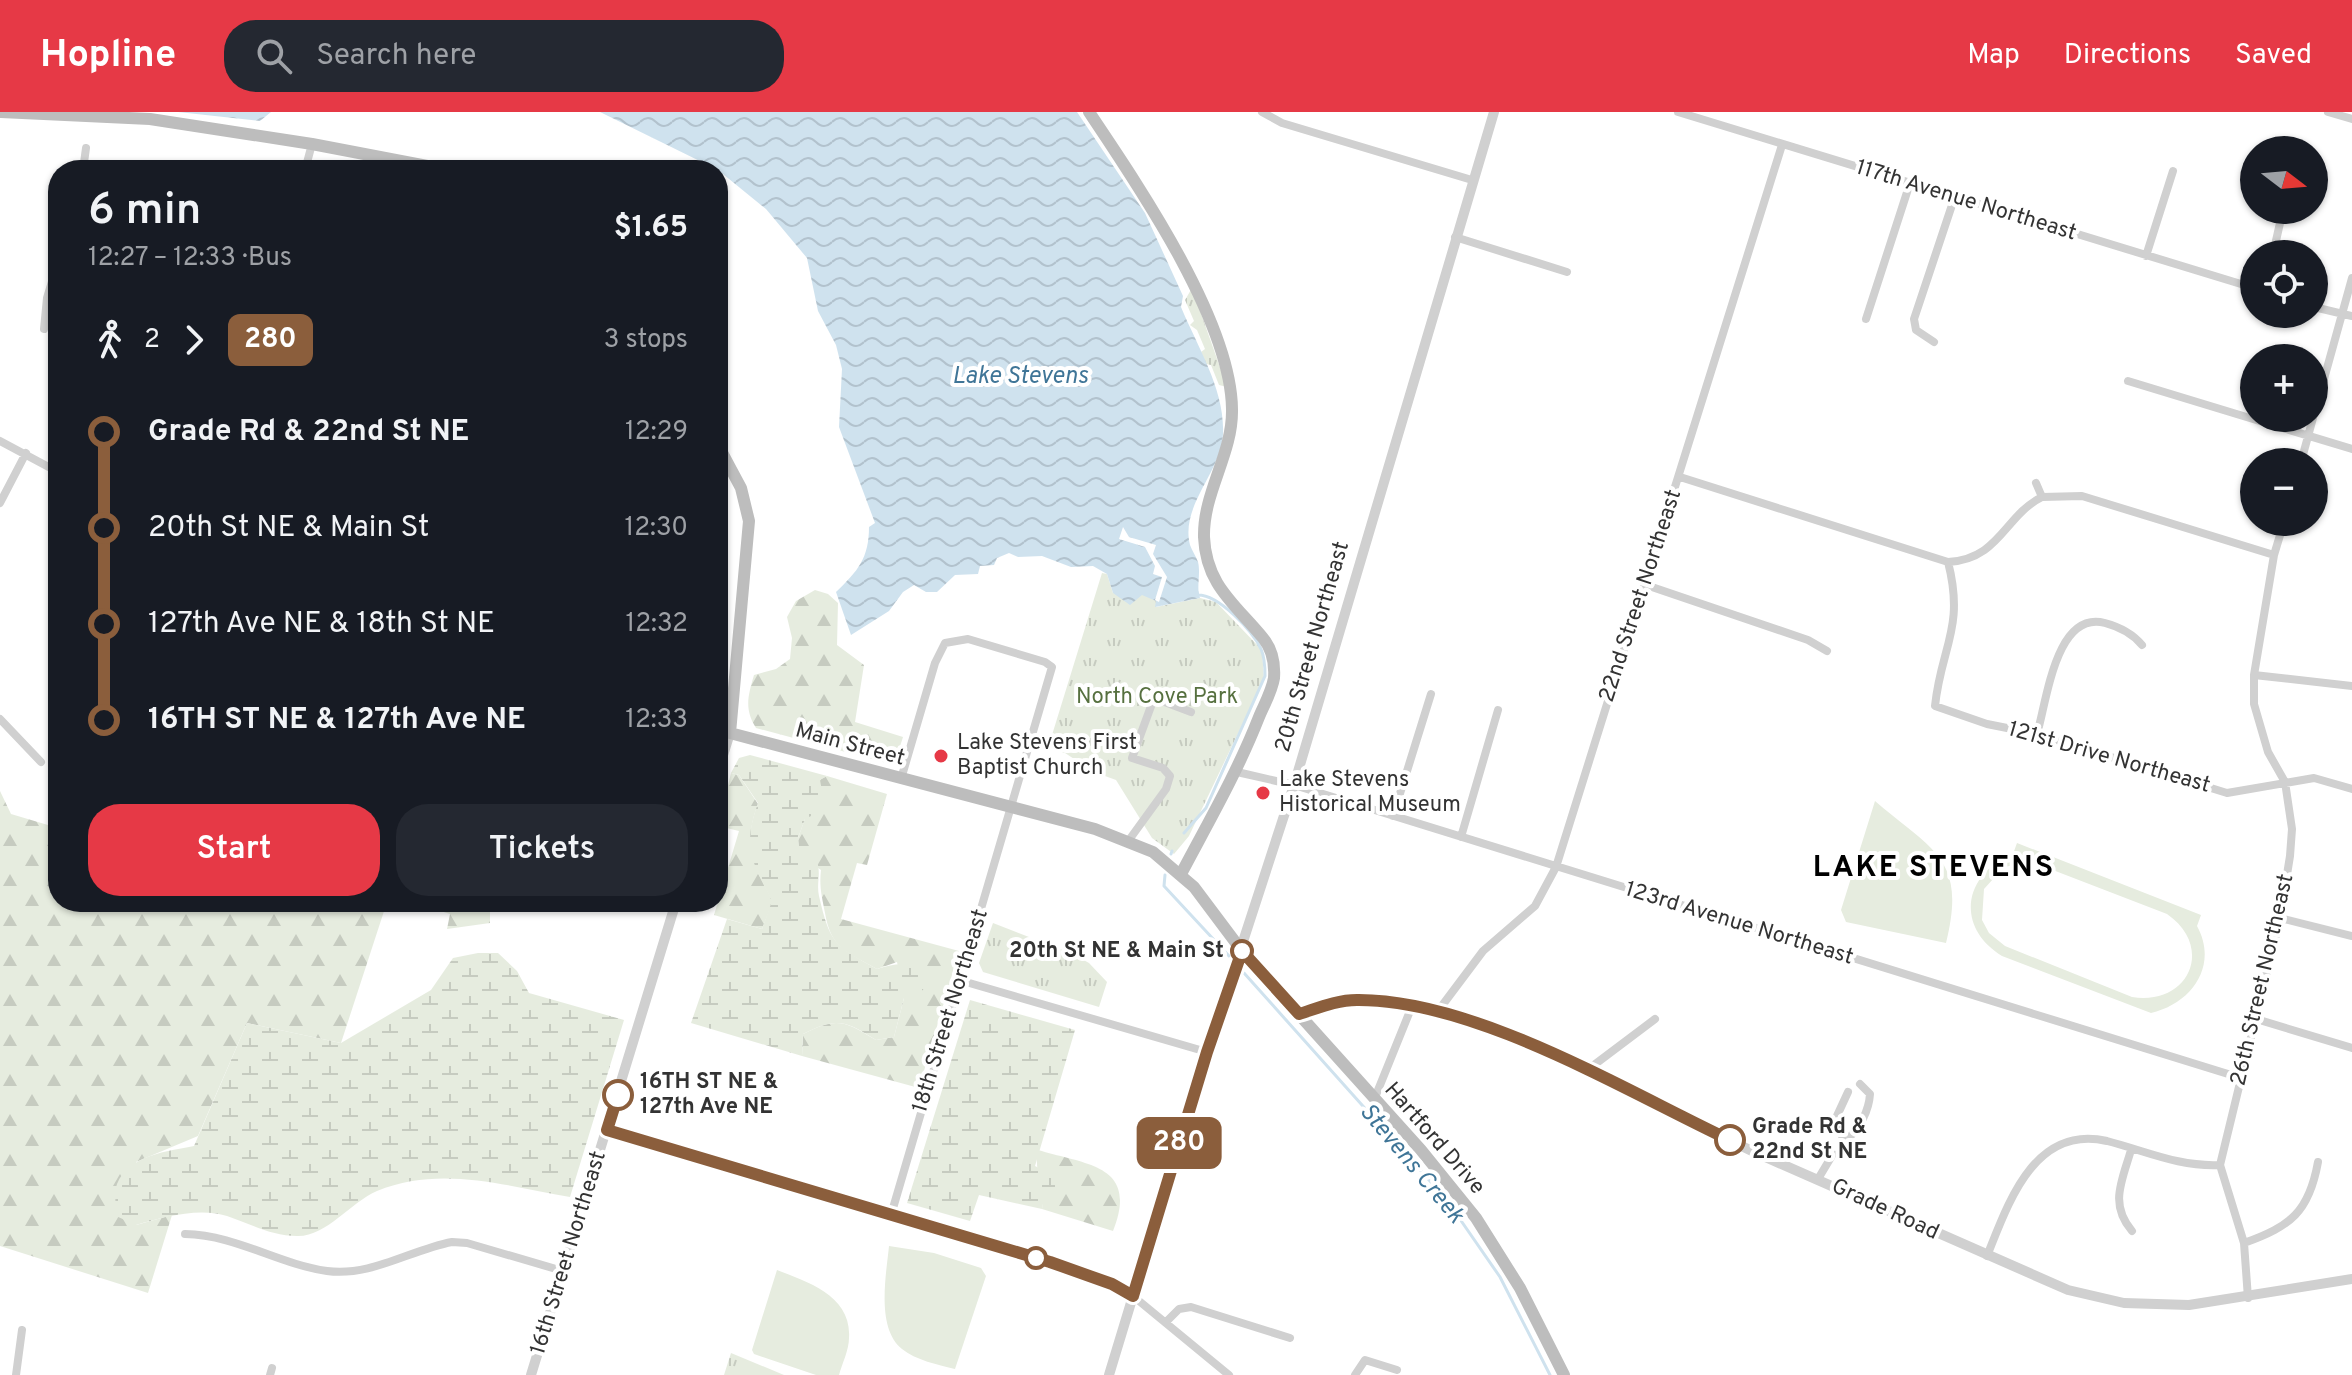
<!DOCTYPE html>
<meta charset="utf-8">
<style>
:root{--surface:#171b24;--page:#242831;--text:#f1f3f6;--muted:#9ea1a6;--accent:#e63946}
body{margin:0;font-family:Overpass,sans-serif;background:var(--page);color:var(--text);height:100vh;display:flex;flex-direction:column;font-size:30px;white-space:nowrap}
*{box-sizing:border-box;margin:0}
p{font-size:26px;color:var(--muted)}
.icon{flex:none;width:44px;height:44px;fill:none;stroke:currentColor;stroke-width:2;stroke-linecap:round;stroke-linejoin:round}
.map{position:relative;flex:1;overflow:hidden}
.side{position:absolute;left:48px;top:48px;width:680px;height:752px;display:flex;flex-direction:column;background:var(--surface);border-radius:32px;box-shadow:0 2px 6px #0004}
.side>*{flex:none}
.badge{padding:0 16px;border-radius:12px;font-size:28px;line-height:52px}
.needle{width:52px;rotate:106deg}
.buttons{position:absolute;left:2240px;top:24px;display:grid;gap:16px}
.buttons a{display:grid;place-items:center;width:88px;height:88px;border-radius:50%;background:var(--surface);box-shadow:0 2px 6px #0004;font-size:40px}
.map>.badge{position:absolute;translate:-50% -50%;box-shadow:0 0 0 4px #fff}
.legs{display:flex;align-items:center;gap:12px;height:88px;padding:0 40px;font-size:26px}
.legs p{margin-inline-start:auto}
.summary{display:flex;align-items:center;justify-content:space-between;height:136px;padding:0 40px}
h1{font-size:44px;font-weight:600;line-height:60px}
.primary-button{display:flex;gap:16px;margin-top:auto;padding:16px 40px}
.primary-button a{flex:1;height:92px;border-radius:32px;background:var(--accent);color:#fff;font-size:32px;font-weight:600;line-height:92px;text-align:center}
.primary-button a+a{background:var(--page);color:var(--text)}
ul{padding:0 40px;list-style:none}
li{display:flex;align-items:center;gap:28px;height:96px;font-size:30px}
li i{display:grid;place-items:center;width:12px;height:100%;margin:0 10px;background:currentColor}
li i::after{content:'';width:20px;height:20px;margin:-10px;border:6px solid;border-radius:50%;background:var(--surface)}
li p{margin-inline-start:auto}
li:first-child i{background:linear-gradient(#0000 50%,currentColor 0)}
li:last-child i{background:linear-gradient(currentColor 50%,#0000 0)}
header{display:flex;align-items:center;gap:48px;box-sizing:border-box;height:112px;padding:0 40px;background:var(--accent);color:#fff}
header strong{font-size:38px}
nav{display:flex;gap:44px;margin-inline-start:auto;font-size:28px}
.search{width:560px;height:72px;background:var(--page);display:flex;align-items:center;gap:20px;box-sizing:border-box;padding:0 28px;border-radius:32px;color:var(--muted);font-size:30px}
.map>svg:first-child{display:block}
</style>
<header>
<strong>Hopline</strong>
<div class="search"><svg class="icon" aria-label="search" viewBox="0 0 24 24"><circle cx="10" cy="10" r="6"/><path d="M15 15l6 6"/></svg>Search here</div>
<nav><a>Map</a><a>Directions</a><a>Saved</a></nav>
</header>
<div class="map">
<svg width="2352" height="1263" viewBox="0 0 2352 1263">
<defs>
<pattern id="grass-tufts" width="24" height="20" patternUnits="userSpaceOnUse" patternTransform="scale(2)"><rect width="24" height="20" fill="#e6ecdf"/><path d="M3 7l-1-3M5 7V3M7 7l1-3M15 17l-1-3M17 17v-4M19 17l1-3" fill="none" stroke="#c6cbc0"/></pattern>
<pattern id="forest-firs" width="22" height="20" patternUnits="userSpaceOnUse" patternTransform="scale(2)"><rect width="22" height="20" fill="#e6ecdf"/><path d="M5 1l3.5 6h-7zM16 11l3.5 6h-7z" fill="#c6cbc0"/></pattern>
<pattern id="wetland-marsh" width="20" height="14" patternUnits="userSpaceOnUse" patternTransform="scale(2)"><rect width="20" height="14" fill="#e6ecdf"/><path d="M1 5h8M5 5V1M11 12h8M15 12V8" fill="none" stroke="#c6cbc0"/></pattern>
<pattern id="water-waves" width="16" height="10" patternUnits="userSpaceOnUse" patternTransform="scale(2)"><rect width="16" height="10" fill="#cfe2ee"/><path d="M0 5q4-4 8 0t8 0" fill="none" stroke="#b2c2cd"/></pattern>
</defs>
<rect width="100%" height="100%" fill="#fff"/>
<path fill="url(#grass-tufts)" d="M1192,176L1227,275L1219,273L1211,253L1206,252L1201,240L1205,237L1197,218L1190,213L1194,209L1185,188Z
M1102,461L1107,462L1113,481L1142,482L1157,489L1156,495L1200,486L1216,490L1262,538L1264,567L1189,724L1174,742L1152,726L1116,668L1094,660L1065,641L1048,636Z
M993,811L1073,842L1089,851L1107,870L1099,895L983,860L979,851Z
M731,1241L784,1263H724Z"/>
<path fill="url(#forest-firs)" d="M815,478L828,482L838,491L837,533L864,553L855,610L903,625L894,653L756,616C744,597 748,584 754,563L776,557L790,547L792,526L787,505L796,489Z
M731,661L739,663L758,692C743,730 753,754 773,789L762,817L714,803L739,719L718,714Z
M827,664L887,682L867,753L857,751L841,807L959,839L919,976L802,944L803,922C836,905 844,908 876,928L894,925L904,886L897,850L877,857C847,840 831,837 825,801C822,785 819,775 821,758L799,743L798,726L819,668Z
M0,679L11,702L58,716V790H387L341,931L247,911L198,1024L136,1050V1113L172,1103L148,1181L0,1134Z
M412,790H490V811L447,817L450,802Z
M1038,1038C1088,1053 1139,1053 1113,1119L1042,1097C1046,1075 1033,1060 1038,1038Z"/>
<path fill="url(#wetland-marsh)" d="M750,643L827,664L820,668L822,679L819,700L805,707L798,726L800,742L816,747C822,761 816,770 819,784C830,831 834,833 877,857C897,851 909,849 928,861L923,878L904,886L894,925L876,928C845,908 836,905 803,922L802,944L691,911L727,807L762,817L772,789C752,750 742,735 758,691L739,663L731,661L739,646Z
M478,841H498L517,859L529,881L624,908L570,1085C505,1074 441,1053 377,1079C351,1090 326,1125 297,1124C271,1124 251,1112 227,1104C199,1095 163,1105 136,1113L116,1104C116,1095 114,1080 117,1072C129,1043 168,1039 194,1034L247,911L341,931L431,878L453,846Z
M970,888L1075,918L1035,1054L1055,1064V1077L1045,1081L1042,1097L979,1083L970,1109L907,1091Z"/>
<path fill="#e6ecdf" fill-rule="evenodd" d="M1875,689C1933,739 1967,746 1946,831L1846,810L1841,798Z
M2017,731L2201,803L2197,814C2219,854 2191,892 2151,901L2002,844C1955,815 1963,762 2013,742ZM2032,750L2167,802C2215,835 2189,894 2132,885L2005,834L1989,821L1982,808L1984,777L2004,755Z
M889,1134L934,1141L981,1156L986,1164L955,1257C939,1253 915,1248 902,1237C876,1216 886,1164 889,1134Z
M777,1158C808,1170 852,1184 849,1226C849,1238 842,1252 839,1263H816L754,1242L752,1238Z"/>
<path fill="url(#water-waves)" d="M178,0H271L260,9Z
M600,0H1077L1145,101L1183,184L1181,195C1198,236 1225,278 1223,322C1221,361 1180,393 1190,433C1192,439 1196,444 1198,450C1201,462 1196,476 1200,486L1155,495L1156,489L1142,483L1130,493L1113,481L1107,462L1093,454L1071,455L1042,444L1018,445L1009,441L997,446L994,453L980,454L978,462L955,463L937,480H926L914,473L903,480L889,499L851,523L836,480C858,459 869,446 869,415L875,411L839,315L842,257L836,233L818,199L807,146L766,97L718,58Z"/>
<path fill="#fff" d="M1123,415L1129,425L1156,433L1153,442L1167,465L1159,490L1155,488L1162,465L1153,462L1155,454L1145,435L1119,427Z"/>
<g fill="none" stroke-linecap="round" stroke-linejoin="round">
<path stroke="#cfe2ee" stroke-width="3" d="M1184,721L1206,696L1265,564C1265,555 1265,546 1261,537C1252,518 1219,483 1198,483L1197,480
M1171,742L1172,739
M1165,763L1164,774L1229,844
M1244,861L1446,1087L1500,1165L1550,1263"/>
<path stroke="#d0d0d0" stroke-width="8" d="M1262,0L1282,11L1472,68
M1678,0L2254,176
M2328,0L2352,7
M83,58L86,36
M305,58L312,32
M1455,125L1567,160
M2273,142L2280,111
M2146,144L2173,59
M2314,195L2352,204
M1866,207L1910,71
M44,217L47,186L58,150
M1934,230L1916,218L1914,207L1955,84
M2128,269L2352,337
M2314,303L2352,166
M0,329L58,360
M2301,350L2313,306
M1680,365L1948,450
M2036,371L2042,385C2004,404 2000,447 1948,450C1965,516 1941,535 1935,594L1987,612L2037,622L2227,681L2314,666L2352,677
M2042,385L2082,384L2274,443
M0,391L26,341
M1646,473L1808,528L1827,539
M2254,563L2352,574
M0,607L41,650
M2037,622C2047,588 2056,498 2105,511C2120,515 2132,521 2142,533
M1237,660L1294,673L2241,966
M1393,704L1431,582
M1461,725L1498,598
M1129,728L1166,677L1170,664L1163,656L1132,646L1154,586L1191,600
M2280,806L2352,824
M959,868L1207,940
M1438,899L1483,839L1535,794L1556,755L1782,33
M2256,907L2352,936
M1586,959L1655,907
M1374,988L1412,894
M607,1018L1001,1135L1112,1172L1133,1184L1229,1263
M1847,1027C1860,1017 1869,998 1870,982L1860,972
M1844,1030L1836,1006L1848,980
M2131,1038C2122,1069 2109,1092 2132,1119
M1818,1067L1833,1042
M891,1103L1052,555L1045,550L968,527L945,531L935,551L901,667
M185,1122C236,1123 278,1152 327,1159C371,1165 410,1138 452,1130L467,1131L563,1159
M2244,1131C2291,1114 2309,1100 2318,1050
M1987,1144C2008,1092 2034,1012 2107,1029C2146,1039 2179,1055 2220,1053
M2248,1186L2244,1131L2220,1053L2280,806L2290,744L2292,717L2285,670L2268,640L2254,592V563L2274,443L2284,410
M1166,1210L1179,1197L1191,1195L1290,1226
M16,1263L22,1218
M270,1263L272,1256
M1355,1263L1365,1248L1397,1258"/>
<path stroke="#d0d0d0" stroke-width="10" d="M718,659L730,621
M1299,902C1357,882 1411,891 1469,908L1586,959L1754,1040L2068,1178L2124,1191L2189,1193L2352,1167
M1207,940L1294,673L1494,0
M531,1263L676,790
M1109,1263L1157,1105"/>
<path stroke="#bdbdbd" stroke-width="12" d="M1,0L150,7L312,32L448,58
M1089,0C1138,73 1231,209 1232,297C1233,342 1203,380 1204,425C1206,473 1235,492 1263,526C1272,537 1275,552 1274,566C1272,579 1264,593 1259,605C1237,661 1209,709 1181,762
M718,333L741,376L749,409L730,621L1095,717L1153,740L1194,775L1242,839L1421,1038L1476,1106L1520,1176L1564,1263
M1157,1105L1207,940"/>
</g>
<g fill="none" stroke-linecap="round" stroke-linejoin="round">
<defs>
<path id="line-1" d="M618,983L607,1018L1050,1150L1112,1172L1133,1184L1207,940L1242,839L1299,902C1318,896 1337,888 1357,888C1474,887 1624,978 1730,1028"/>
</defs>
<use href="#line-1" stroke="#fff" stroke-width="18"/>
<use href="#line-1" stroke="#8b5e3c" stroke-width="12"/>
</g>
<g fill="#e63946" stroke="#fff" stroke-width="3">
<circle cx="941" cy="644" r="8"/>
<circle cx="1263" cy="681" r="8"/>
</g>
<g fill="#fff" stroke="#8b5e3c" stroke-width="4">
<circle cx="1242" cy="839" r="10"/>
<circle cx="618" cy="983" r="14"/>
<circle cx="1730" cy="1028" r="14"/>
<circle cx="1036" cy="1146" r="10"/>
</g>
<g text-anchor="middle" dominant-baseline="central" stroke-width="8" stroke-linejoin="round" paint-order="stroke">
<g font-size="22" fill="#333" stroke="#fff">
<text transform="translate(1966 89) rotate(17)">117th Avenue Northeast</text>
<text transform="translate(1641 484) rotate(-72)">22nd Street Northeast</text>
<text transform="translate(1313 535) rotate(-74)">20th Street Northeast</text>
<text transform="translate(850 633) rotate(15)">Main Street</text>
<text transform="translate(2109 646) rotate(16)">121st Drive Northeast</text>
<text transform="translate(1739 812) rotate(17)">123rd Avenue Northeast</text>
<text transform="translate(2263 868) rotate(-77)">26th Street Northeast</text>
<text transform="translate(951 899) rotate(-73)">18th Street Northeast</text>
<text transform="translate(1434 1027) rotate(49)">Hartford Drive</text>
<text transform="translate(1885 1098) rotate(25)">Grade Road</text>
<text transform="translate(569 1141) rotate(-73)">16th Street Northeast</text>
</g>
<g font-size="22" fill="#56703f" stroke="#fff">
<text x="1157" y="585">North Cove Park</text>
</g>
<g font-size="22" fill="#333" stroke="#fff" text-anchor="start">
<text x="957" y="631">Lake Stevens First<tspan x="957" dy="25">Baptist Church</tspan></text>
<text x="1279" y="668">Lake Stevens<tspan x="1279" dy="25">Historical Museum</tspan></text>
</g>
<g font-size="22" font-weight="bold" fill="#333" stroke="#fff" text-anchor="start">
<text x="1224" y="839" text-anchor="end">20th St NE &amp; Main St</text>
<text x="640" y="970">16TH ST NE &amp;<tspan x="640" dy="25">127th Ave NE</tspan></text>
<text x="1752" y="1015">Grade Rd &amp;<tspan x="1752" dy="25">22nd St NE</tspan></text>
</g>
<g font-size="24" font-style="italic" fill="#3f7597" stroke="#fff">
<text x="1020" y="265">Lake Stevens</text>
<text transform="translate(1411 1052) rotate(50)">Stevens Creek</text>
</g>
<g font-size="30" font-weight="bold" letter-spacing="2" fill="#000" stroke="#fff">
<text x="1934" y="756">LAKE STEVENS</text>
</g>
</g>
</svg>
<div class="buttons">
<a><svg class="needle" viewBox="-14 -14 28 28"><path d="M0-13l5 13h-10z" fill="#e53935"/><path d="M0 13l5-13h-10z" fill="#9ea1a6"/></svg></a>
<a><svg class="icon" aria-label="locate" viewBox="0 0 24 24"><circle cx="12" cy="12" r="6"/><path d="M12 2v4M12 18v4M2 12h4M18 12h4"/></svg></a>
<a>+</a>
<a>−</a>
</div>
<b class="badge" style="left:1179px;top:1031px;background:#8b5e3c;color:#fff">280</b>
<section class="side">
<div class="summary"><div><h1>6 min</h1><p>12:27 – 12:33 · Bus</p></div><b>$1.65</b></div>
<div class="legs"><svg class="icon" aria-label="walk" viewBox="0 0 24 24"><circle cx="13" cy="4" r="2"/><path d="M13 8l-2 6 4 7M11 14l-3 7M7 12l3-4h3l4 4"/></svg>2<svg class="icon" aria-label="forward" viewBox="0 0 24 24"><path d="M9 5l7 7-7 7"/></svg><b class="badge" style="background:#8b5e3c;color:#fff">280</b><p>3 stops</p></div>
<ul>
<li><i style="color:#8b5e3c"></i><b>Grade Rd &amp; 22nd St NE</b><p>12:29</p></li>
<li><i style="color:#8b5e3c"></i><span>20th St NE &amp; Main St</span><p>12:30</p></li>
<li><i style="color:#8b5e3c"></i><span>127th Ave NE &amp; 18th St NE</span><p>12:32</p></li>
<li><i style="color:#8b5e3c"></i><b>16TH ST NE &amp; 127th Ave NE</b><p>12:33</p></li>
</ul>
<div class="primary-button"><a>Start</a><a>Tickets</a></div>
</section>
</div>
